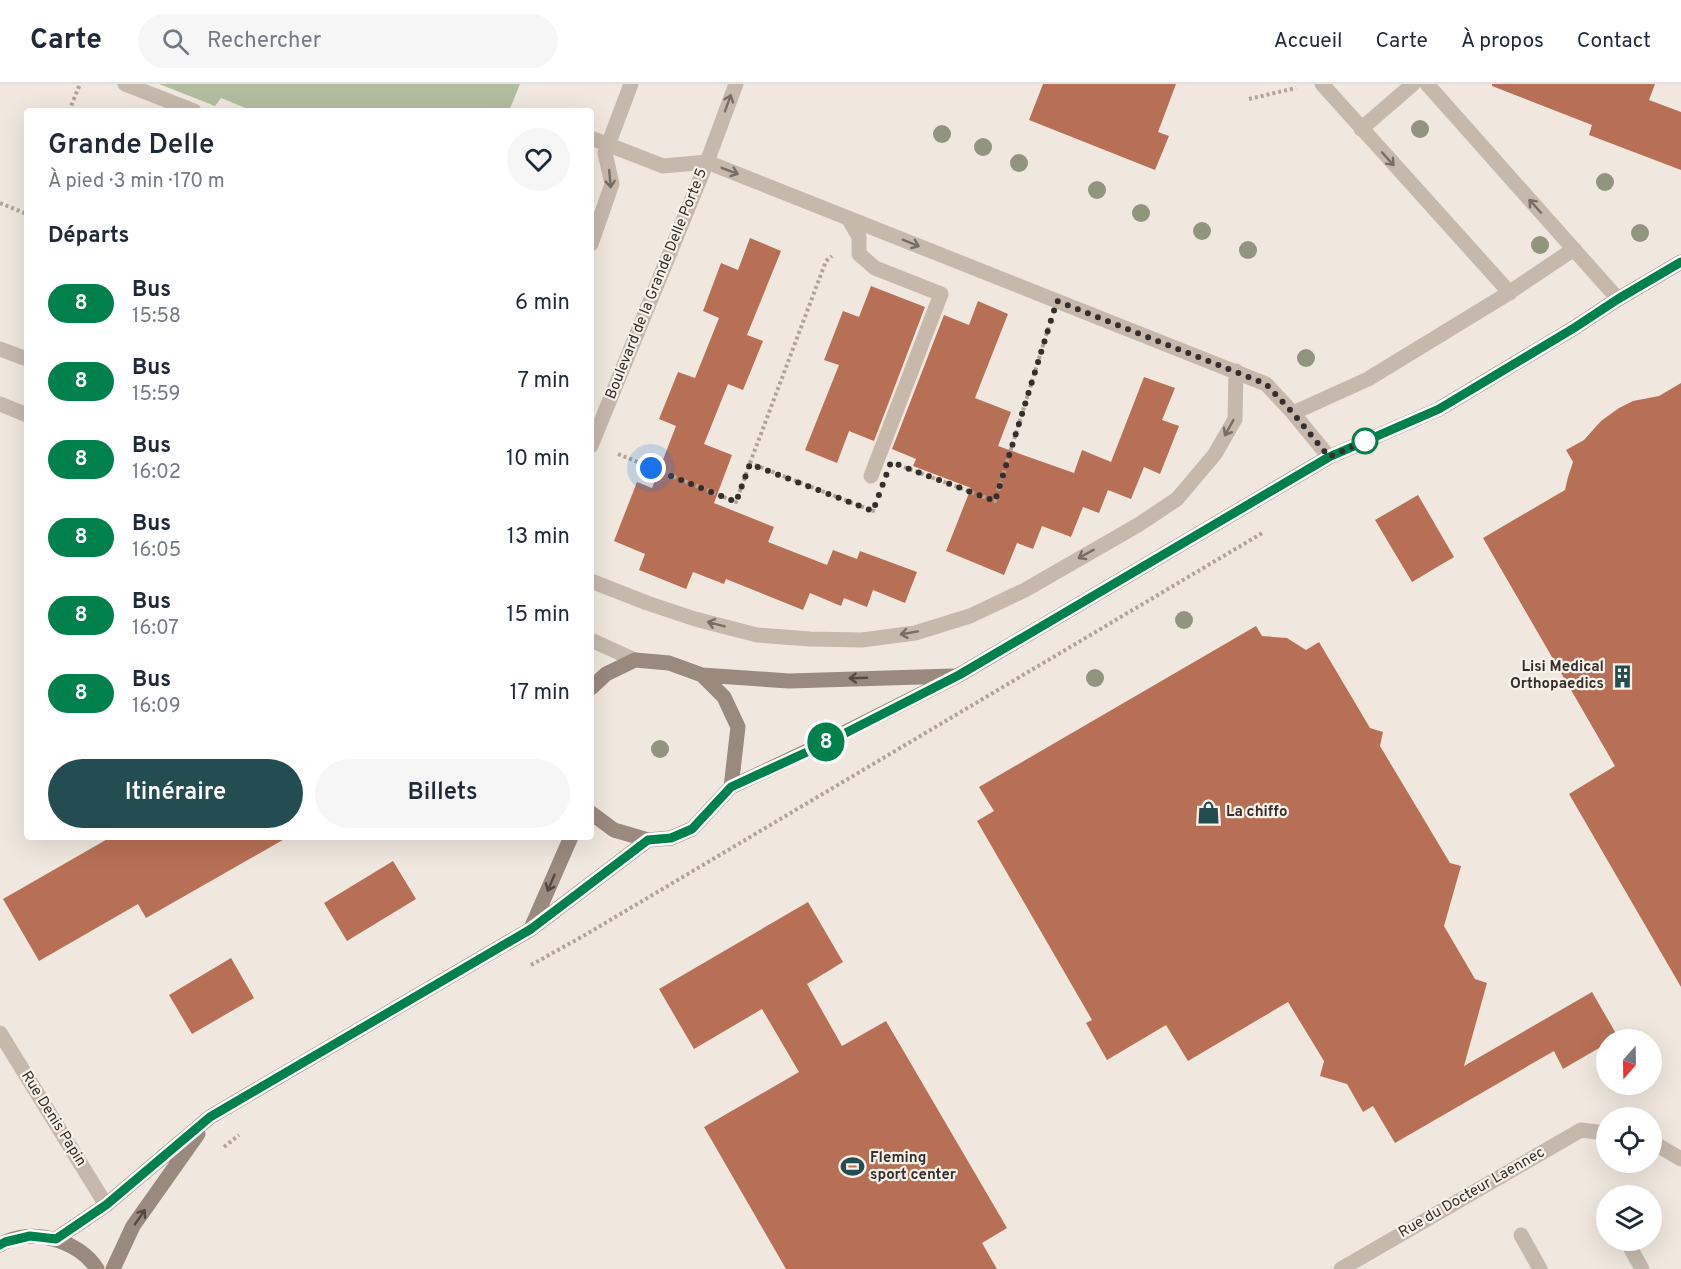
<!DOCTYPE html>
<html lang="fr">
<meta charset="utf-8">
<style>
:root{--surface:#fff;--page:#f6f6f7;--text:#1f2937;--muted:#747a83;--line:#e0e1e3;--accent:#244d52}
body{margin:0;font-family:Overpass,sans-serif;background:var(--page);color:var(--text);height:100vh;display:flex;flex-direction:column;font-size:22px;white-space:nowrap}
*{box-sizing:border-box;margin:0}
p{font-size:20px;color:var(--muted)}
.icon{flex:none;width:33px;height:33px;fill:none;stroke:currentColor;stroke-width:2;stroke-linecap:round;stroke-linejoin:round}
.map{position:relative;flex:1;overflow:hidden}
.side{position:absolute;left:24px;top:24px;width:570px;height:732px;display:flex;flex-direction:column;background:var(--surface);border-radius:6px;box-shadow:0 6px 24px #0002}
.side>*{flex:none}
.badge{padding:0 12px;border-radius:20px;font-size:21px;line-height:39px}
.needle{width:39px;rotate:200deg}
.controls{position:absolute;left:1596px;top:945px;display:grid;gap:12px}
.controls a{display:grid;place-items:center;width:66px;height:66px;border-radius:50%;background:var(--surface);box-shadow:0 6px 24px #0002;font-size:30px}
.you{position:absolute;width:30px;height:30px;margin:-15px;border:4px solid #fff;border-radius:50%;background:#1a73e8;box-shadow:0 0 0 9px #1a73e833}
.map>.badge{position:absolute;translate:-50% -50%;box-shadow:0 0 0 3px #fff}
h2{padding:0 24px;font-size:22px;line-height:54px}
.round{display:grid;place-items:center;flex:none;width:63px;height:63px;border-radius:32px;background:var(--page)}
.overview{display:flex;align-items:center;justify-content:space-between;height:102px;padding:0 24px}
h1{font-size:28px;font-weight:600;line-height:45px}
.cta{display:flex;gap:12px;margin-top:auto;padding:12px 24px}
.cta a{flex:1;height:69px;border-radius:36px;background:var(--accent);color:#fff;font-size:24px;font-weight:600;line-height:69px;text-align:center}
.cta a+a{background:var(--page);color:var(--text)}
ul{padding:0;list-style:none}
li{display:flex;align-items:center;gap:18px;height:78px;padding:0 24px}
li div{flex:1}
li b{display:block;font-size:22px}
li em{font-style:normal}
li .badge{min-width:66px;font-weight:700;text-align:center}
header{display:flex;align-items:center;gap:36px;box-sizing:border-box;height:84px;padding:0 30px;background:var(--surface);border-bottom:2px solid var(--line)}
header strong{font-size:28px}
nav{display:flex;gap:33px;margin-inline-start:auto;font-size:21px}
.search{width:420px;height:54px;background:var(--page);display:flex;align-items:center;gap:15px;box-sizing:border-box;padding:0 21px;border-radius:33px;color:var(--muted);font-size:22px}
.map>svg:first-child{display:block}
</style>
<header>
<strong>Carte</strong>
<div class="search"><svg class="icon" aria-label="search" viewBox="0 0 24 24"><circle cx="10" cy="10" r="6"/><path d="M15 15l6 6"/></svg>Rechercher</div>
<nav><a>Accueil</a><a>Carte</a><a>À propos</a><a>Contact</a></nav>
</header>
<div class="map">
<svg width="1681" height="1185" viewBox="0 0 1681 1185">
<rect width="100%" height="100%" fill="#f0e8de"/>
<path fill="#b2bda0" d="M159,0H520L509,27H253L221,14L215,22Z"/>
<path fill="#b77055" d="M1043,0H1176L1158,48L1169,52L1155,86L1029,36Z
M1492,0H1655L1649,16L1681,28V86L1589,51L1592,41L1492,2Z
M750,154L781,167L747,251L763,257L743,306L728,300L704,360L732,371L714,419L774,443L768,458L827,481L833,466L857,475L860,467L917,488L905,519L873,506L867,523L844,514L841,522L810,509L803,526L726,495L724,500L693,488L686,505L639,486L645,470L614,457L637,398L652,404L676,342L659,335L678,288L695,294L719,234L703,227L721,179L738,186Z
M871,202L925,223L874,357L849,347L837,379L805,366L839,281L824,276L843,227L859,233Z
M978,217L1008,230L975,314L1011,328L998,362L1074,389L1082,366L1111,378L1144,293L1175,304L1162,336L1179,342L1160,390L1144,383L1131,415L1108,406L1099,429L1083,423L1071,453L1042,442L1033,465L1017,459L1004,491L946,467L971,404L913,382L916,375L892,365L944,231L969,241Z
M1681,299V903L1569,710L1615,682L1483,454L1565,406L1568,393L1573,378L1566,366L1584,356L1601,337L1619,324L1633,317L1659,312Z
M1418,411L1454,473L1412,498L1375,436Z
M1256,542L1262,552L1287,554L1306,566L1319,558L1370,644L1383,648L1380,662L1450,779L1461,782L1444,842L1475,895L1487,899L1464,982L1592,908L1618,953L1613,956H1606V960L1563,985L1554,967L1395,1059L1373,1022L1363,1028L1347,1000L1320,992L1324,977L1288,918L1188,977L1166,941L1107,976L1086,939L1092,936L977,737L994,727L979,703Z
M111,753H288L146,834L138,820L39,877L3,815Z
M393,777L416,815L347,857L324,819Z
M808,818L843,878L807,900L842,962L886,937L1007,1144L982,1159L997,1185H786L704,1043L799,988L762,925L694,965L659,905Z
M231,874L254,914L192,950L169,911Z"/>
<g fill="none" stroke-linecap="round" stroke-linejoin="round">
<path stroke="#b2a396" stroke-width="4" stroke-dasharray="3 3" stroke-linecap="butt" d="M1249,15L1296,4
M69,27L80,0
M0,119L27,130
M618,370L736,418L750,379L873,427L876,418
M750,379L826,177L832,172
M904,383L995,417L1049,242
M531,881L585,851L1264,448
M224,1063L239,1051"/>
<path stroke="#c6b9ac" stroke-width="15" d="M707,78L736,0
M591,160L612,100L605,69L631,0
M0,949L106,1121
M1521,1151L1540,1185
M1626,1156L1642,1185"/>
<path stroke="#c6b9ac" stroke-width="15" d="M125,0L194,27
M1322,0L1510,209
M1427,0L1618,215
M1361,45L1413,0
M591,54L663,82L707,78
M848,134L859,153V170L875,184L941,210L871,392
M0,265L27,275
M0,320L27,331
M1293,329L1368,295L1504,212L1574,165
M591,362L707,78L1266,300L1293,329L1329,373
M591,497L647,519L695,535L757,551L810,555L862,556L915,549L970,532L1025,506L1138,441L1177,415L1215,370L1235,335L1236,287
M591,556L635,576
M1652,1058L1681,1075
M1341,1185L1581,1046L1606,1049"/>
<path stroke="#9a897d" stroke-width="15" d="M702,591L789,597L953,592
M591,604L606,590L635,576L669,579L702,591L724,613L738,643L731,703L692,745L671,754L648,756L614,746L591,729
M731,703L820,661L959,591L1329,373L1439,325L1574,244L1618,215L1681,178
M532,842L571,753
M56,1155L106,1121L210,1033L531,845L648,756
M0,1161C30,1142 79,1156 97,1185
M113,1185L133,1142L198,1050"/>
</g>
<g fill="#91957e">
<circle cx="1420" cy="45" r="9"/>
<circle cx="942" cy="50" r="9"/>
<circle cx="983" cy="63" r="9"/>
<circle cx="1019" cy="79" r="9"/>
<circle cx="1605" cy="98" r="9"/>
<circle cx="1097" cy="106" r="9"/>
<circle cx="1141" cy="129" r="9"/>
<circle cx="1202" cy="147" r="9"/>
<circle cx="1640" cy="149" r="9"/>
<circle cx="1540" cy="161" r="9"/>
<circle cx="1248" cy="166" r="9"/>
<circle cx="1306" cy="274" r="9"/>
<circle cx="1184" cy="536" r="9"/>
<circle cx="1095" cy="594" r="9"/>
<circle cx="660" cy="665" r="9"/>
</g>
<defs><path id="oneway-shaft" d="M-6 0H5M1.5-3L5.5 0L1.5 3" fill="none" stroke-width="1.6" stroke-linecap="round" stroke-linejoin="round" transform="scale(1.5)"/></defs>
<g stroke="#766d64">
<use href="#oneway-shaft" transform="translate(728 19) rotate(-70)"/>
<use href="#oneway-shaft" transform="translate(1388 75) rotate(48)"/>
<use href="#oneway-shaft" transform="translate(730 87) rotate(21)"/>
<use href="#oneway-shaft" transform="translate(610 95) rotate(85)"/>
<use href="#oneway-shaft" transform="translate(1535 122) rotate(-132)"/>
<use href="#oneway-shaft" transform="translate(911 159) rotate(22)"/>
<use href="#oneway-shaft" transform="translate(1229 344) rotate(119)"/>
<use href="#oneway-shaft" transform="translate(1086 470) rotate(151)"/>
<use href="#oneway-shaft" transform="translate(716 540) rotate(-165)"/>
<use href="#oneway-shaft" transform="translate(909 549) rotate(170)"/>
</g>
<g stroke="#534943">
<use href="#oneway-shaft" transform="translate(858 594) rotate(178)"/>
<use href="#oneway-shaft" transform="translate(551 799) rotate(113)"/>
<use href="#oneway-shaft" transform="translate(140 1133) rotate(-55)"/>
</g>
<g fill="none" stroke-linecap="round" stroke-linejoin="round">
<defs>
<path id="line" d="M0,1161L5,1158L30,1152L56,1155L106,1121L210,1033L531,845L648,756L671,754L692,745L731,703L820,662L959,591L1329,373L1439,325L1574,244L1618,215L1681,178"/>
</defs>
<use href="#line" stroke="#fff" stroke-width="14"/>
<use href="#line" stroke="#00804b" stroke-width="9"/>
<path stroke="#352e2a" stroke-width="6" stroke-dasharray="0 10.8" d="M651,384L736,418L750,380L873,427L891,378L995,417L1057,217L1266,300L1293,329L1329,373L1365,357"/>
</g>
<defs>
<symbol id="building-bare" viewBox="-9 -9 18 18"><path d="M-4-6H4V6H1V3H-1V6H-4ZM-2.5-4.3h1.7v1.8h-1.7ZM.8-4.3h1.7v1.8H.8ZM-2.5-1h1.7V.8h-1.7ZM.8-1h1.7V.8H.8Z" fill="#244d52" stroke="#f8f2ea" stroke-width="2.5" paint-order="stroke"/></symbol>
<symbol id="shop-bare" viewBox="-9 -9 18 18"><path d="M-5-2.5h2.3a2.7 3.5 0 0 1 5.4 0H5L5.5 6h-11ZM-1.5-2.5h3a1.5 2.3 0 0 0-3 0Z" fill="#244d52" stroke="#f8f2ea" stroke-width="2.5" paint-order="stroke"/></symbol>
<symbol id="stadium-bare" viewBox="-9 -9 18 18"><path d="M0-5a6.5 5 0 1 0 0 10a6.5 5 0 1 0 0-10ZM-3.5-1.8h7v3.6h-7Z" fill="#244d52" stroke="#f8f2ea" stroke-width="2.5" paint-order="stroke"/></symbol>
</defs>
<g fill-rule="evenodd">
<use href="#building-bare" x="1606" y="576" width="33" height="33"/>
<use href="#shop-bare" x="1192" y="712" width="33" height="33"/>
<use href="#stadium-bare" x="836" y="1066" width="33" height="33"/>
</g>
<circle fill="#fff" stroke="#00804b" stroke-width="3" cx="1365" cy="357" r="12"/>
<g text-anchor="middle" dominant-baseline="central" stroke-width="4.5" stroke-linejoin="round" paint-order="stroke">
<g font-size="15" fill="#352e2a" stroke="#f8f2ea">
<text transform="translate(657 200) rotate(-68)">Boulevard de la Grande Delle Porte 5</text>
<text transform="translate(53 1035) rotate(58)">Rue Denis Papin</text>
<text transform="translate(1472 1109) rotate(-30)">Rue du Docteur Laennec</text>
</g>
<g font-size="15" font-weight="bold" fill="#352e2a" stroke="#f8f2ea" text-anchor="start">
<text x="1604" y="583" text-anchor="end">Lisi Medical<tspan x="1604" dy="17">Orthopaedics</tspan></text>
<text x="1226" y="728">La chiffo</text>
<text x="870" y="1074">Fleming<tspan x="870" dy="17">sport center</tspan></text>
</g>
</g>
</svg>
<div class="controls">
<a><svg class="needle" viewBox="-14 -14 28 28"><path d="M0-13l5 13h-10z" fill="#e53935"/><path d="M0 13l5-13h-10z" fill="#747a83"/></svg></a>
<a><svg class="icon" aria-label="locate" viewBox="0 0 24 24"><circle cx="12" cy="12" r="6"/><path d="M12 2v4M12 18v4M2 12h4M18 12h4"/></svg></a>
<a><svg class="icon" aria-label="layers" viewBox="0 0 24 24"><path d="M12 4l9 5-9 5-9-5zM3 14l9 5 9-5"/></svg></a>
</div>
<div class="you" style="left:651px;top:384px"></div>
<b class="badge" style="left:826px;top:658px;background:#00804b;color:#fff">8</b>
<section class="side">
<div class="overview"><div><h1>Grande Delle</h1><p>À pied · 3 min · 170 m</p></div><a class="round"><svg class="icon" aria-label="heart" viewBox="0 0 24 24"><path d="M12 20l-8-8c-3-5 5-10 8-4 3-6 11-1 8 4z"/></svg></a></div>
<h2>Départs</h2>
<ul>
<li><span class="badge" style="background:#00804b;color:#fff">8</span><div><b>Bus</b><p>15:58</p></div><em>6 min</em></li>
<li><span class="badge" style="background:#00804b;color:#fff">8</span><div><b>Bus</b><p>15:59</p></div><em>7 min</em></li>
<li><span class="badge" style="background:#00804b;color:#fff">8</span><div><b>Bus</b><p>16:02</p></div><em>10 min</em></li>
<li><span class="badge" style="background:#00804b;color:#fff">8</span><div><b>Bus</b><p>16:05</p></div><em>13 min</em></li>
<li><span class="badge" style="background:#00804b;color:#fff">8</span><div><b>Bus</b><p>16:07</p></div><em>15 min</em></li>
<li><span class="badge" style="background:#00804b;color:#fff">8</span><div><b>Bus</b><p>16:09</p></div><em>17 min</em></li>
</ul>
<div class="cta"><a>Itinéraire</a><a>Billets</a></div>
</section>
</div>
